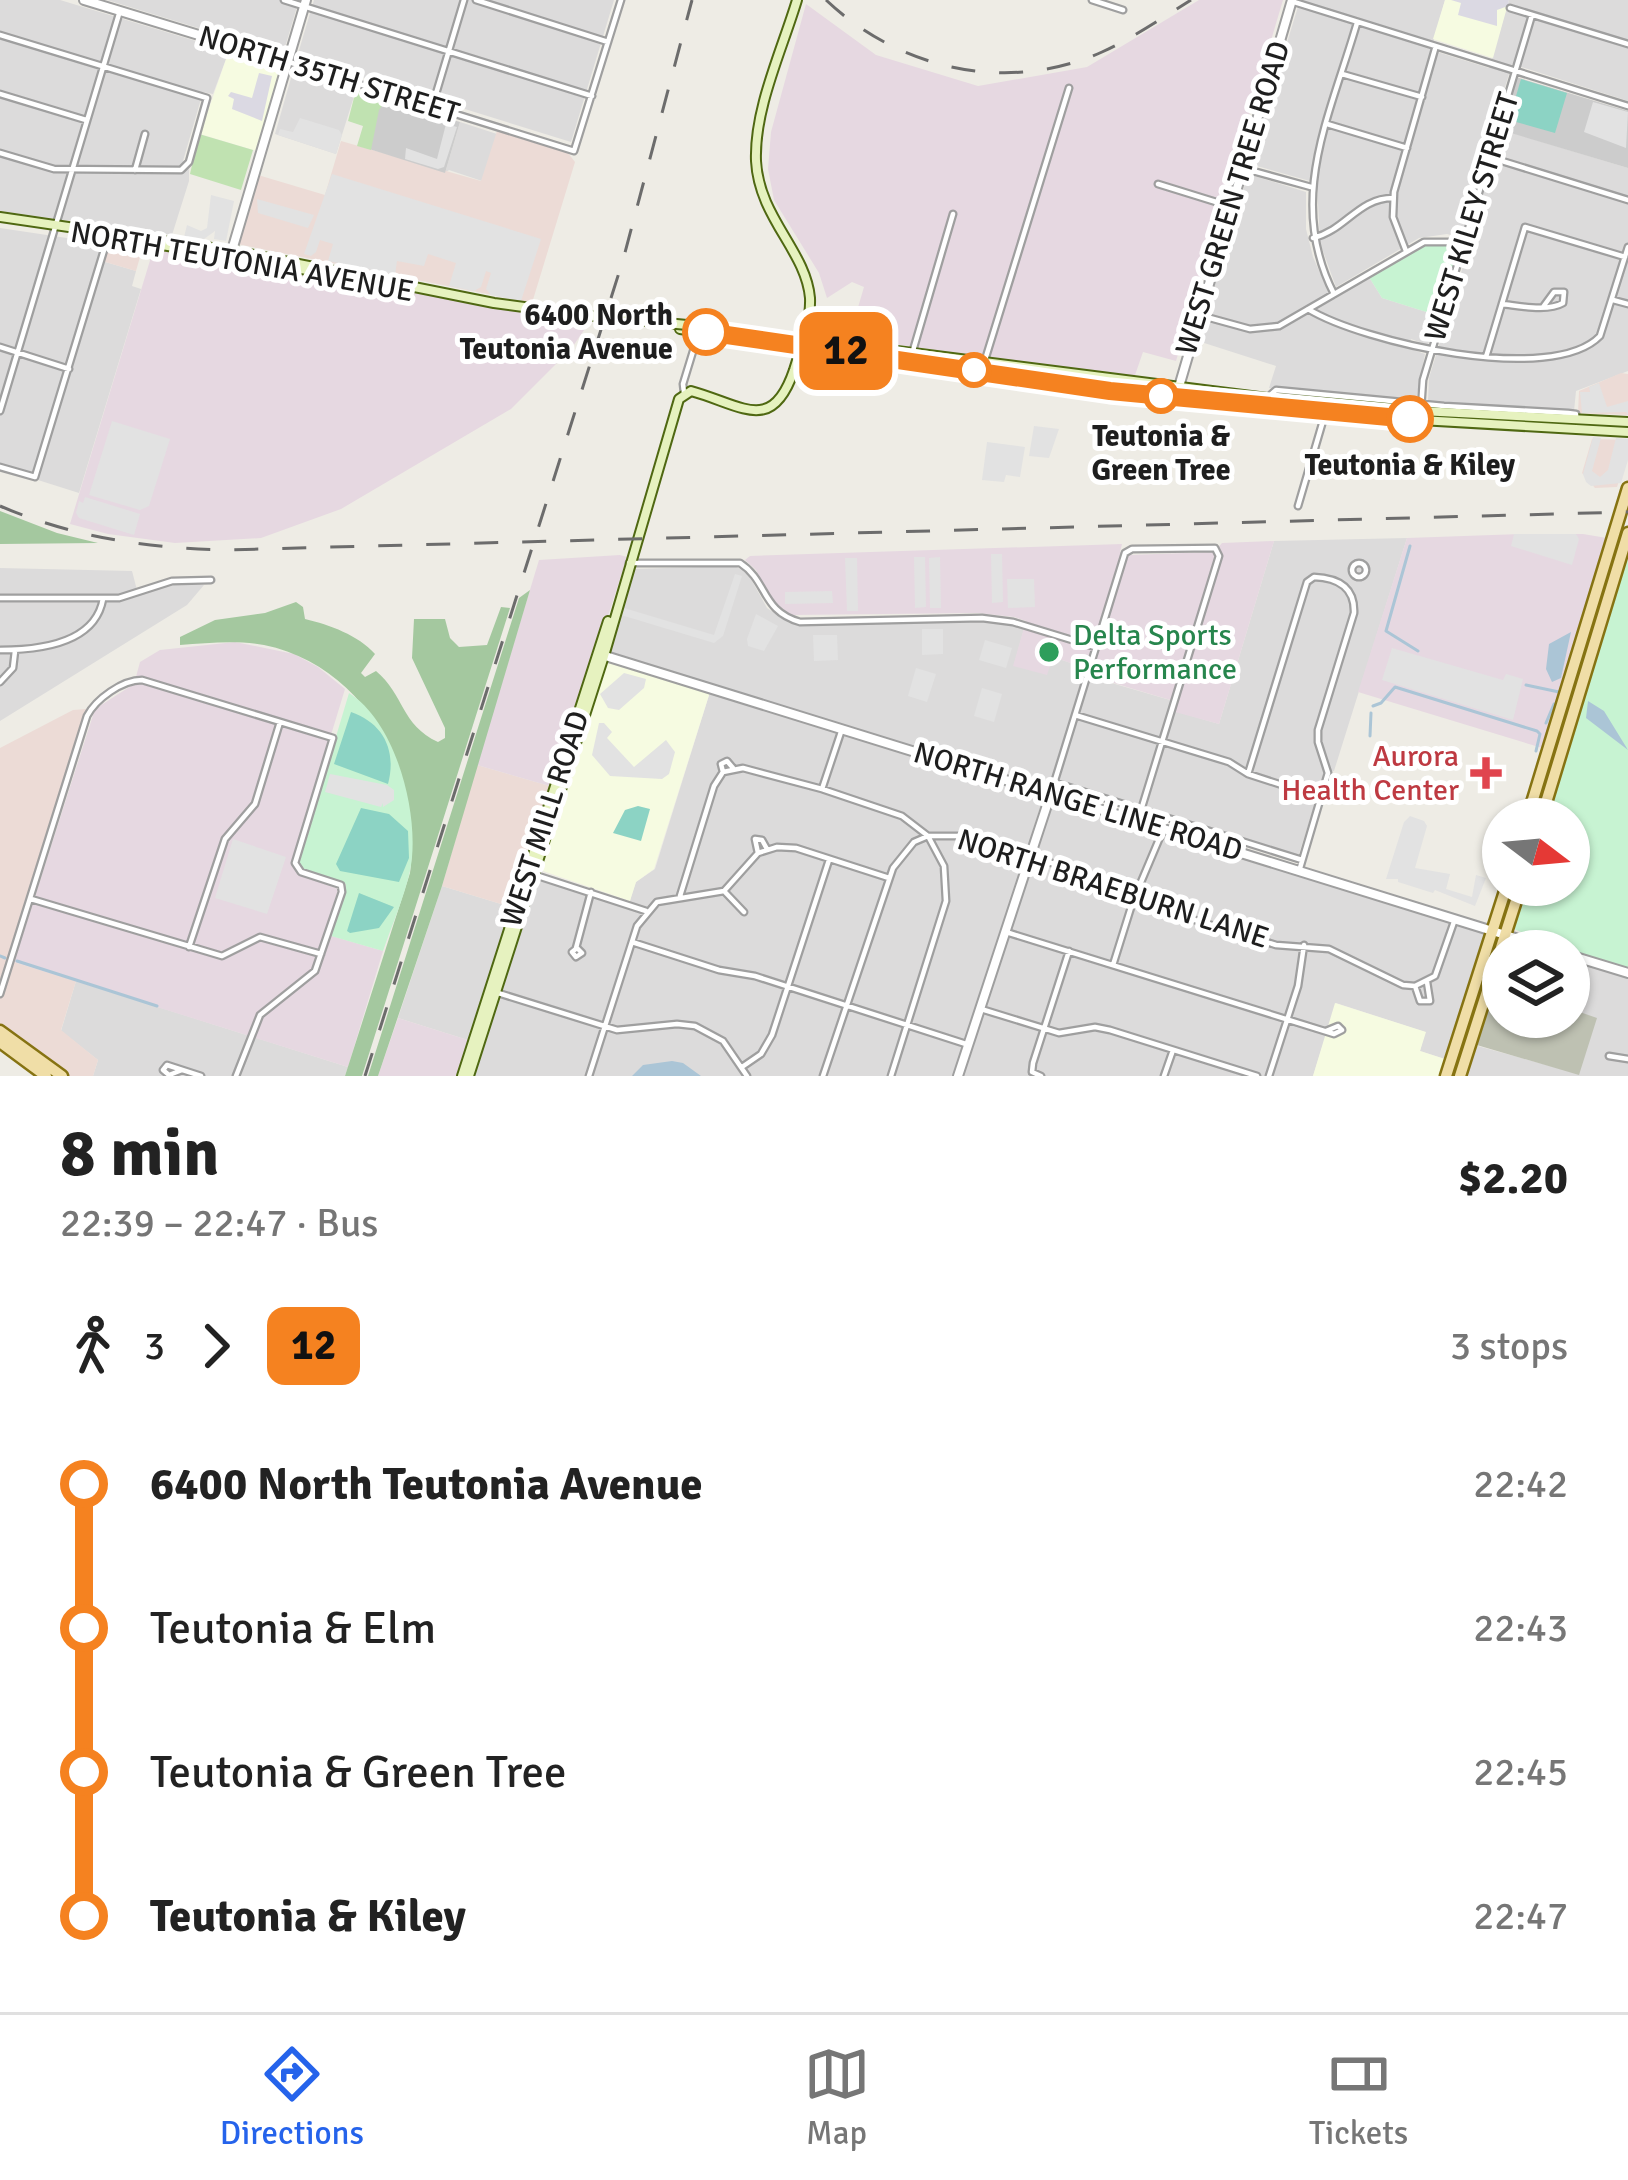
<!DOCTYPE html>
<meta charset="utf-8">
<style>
:root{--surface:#fff;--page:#f2f2f2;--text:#222;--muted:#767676;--line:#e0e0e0;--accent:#2563eb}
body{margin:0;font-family:Signika,sans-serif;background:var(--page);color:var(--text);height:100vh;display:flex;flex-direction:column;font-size:45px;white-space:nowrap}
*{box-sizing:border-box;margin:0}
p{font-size:39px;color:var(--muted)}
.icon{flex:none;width:66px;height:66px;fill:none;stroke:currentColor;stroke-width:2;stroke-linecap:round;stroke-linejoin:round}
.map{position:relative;height:1076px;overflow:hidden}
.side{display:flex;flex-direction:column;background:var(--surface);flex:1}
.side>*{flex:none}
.badge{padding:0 24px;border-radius:18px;font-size:42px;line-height:78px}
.needle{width:78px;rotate:106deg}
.controls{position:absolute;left:1482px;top:798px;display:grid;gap:24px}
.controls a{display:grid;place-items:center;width:108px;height:108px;border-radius:50%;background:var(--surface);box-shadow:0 3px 9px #0004;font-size:60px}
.map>.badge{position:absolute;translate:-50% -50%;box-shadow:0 0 0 6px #fff}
.legs{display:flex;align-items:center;gap:18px;height:132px;padding:0 60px;font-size:39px}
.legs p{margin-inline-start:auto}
.headline{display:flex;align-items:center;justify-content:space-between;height:204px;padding:0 60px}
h1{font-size:66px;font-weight:700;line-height:90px}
ul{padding:0 60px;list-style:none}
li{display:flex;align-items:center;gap:42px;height:144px;font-size:45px}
li i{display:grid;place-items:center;width:18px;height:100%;margin:0 15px;background:currentColor}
li i::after{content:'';width:30px;height:30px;margin:-15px;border:9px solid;border-radius:50%;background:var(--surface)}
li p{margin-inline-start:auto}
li:first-child i{background:linear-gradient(#0000 50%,currentColor 0)}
li:last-child i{background:linear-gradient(currentColor 50%,#0000 0)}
.menu{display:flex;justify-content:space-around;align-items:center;height:168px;border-top:3px solid var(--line);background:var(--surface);font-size:33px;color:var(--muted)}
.menu a{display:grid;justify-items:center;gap:6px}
.menu .on{color:var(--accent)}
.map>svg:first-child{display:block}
</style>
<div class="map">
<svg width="1628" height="1076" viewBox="0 0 1628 1076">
<rect width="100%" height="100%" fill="#eeece5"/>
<path fill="#dcdbdb" d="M0,0H60L229,51L213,94L203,92L183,161L189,170V181L172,235L0,211Z
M107,0H299L283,54Z
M314,0H614L571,142L297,57Z
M1300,0H1445L1431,50L1489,68L1509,0H1628V101L1512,64L1493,127L1628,168V371L1576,391L1574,411L1428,401L1429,378L1471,240L1447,234L1419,238L1336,287L1320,243L1317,183L1250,164Z
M293,71L356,90L336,154L275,134Z
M460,122L497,134L482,181L449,170L445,173Z
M1248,174L1306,192V229L1313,257L1328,291L1335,299L1369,277L1382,298L1436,315L1428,345L1411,339L1408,348L1425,354L1416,400L1269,388L1276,366L1198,341Z
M0,228L107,244L102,261L136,271L132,286L141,289L79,493L0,468Z
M1407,538L1334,771L1325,772L1298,857L1052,781L1043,787L615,656L609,648L632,569L734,566L747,572L767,608L789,623L812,626L974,621L1011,625L1024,629L1014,665L1053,657L1092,670L1091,677L1177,702L1175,711L1219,724L1274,541Z
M0,568L132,571L138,594L172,582L204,585L187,605L0,721Z
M710,692L1044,795L955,1076H472L534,882L545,881L628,906L636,882L655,869Z
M1054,798L1486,934L1448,1060L1420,1051L1425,1032L1336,1003L1313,1076H961Z
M442,886L514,908L471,1041L398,1018Z
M1569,958L1628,975V1076H1464L1474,1045L1579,1074Z
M76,981L348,1067L345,1076H93L98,1060L61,1031Z"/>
<path fill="#ecdbd6" d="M497,131L568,153L575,162L532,303L237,244L258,175L325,195L341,141L481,181Z
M108,238L144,243L136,271L102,261Z
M1621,373L1628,374V415L1578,413L1579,391Z
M1592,439L1628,440V453L1617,487L1595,488L1582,473Z
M86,709L2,974L0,980V748L73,710Z
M477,765L553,787L514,908L442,886Z
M14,962L76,981L61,1030L98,1060L93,1076H62L0,1031V994Z"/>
<path fill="#e6d8e1" d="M1199,0H1283L1176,361L1143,352L1134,378L849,338L864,287L852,282L827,298L819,273L774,200L768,169L771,132L806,4L876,55L978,86L1087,67Z
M155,244L350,277L514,311L591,320L571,349L511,409L341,509L261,538L175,543L108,534L70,524Z
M1521,534H1583L1613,539L1549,750L1358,692L1407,538Z
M1274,541L1219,724L1175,712L1177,702L1090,676L1091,670L1053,657L1047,675L1013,666L1026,621L1014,617L978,613L791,615L770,599L756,570L745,560L750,556L1122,544L1120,552L1128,555L1214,552L1222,543Z
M620,555L627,557L553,787L477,765L539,560Z
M235,642L294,654L318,667L345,689L292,863L299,874L338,889L325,934L383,951L348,1067L14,962L95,709L134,684L140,662L160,650Z
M398,1018L471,1041L460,1076H378Z"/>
<path fill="#f6fbe1" d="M1445,0H1509L1493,58L1433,39Z
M231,45L287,62L260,152L200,134Z
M607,662L710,692L654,869L636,882L630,901L540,870Z
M1335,1003L1426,1032L1420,1051L1451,1061L1446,1076H1313Z"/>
<path fill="#ccc" d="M1516,77L1628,111V168L1501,130Z
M380,98L460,122L445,173L366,148Z"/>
<path fill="#bec1b2" d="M1489,985L1503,989V1017H1569V993L1575,995L1571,1009L1597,1018L1579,1075L1470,1043Z"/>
<path fill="#c0e2b1" d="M356,90L387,99L379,110L371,150L357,146L363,126L348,121Z
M199,134L253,150L241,190L190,174Z"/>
<path fill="#a4c89f" d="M0,511L57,533L98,543L0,544Z
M530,590L442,886L378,1076H368L519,598Z
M296,602L303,607L305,619C330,625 358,635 375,654L361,673L365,677L376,671C404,694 401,725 438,742L445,738V728L412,658L414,619H445L450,638L459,647L487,645L501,607L510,608L362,1076H345L410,873C423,776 367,666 264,645C236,640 208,643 180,645V637L215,620L265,613Z"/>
<path fill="#c7f3d2" d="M1433,243L1460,247L1439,316L1382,298L1369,277L1420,246Z
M1628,546V970L1550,945L1512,928L1525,885H1569V819H1545Z
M349,693C397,723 421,818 410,871C404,898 392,925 383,951L331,936L346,884L305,872L298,864Z"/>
<path fill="#8cd3c4" d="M1521,79L1567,93L1555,133L1509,120Z
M351,712C383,723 397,750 388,784L334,764Z
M638,806L650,809L641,841L613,833L625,810Z
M361,808L389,814L408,831L409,858L399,882L340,871L336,864Z
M359,893L394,907L379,928L350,933L347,931Z"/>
<path fill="#e2e2e2" d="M1593,102L1628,112L1626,148L1584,132Z
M300,118L339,130L342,135L336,154L278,135L280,129L293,132Z
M446,124L457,127L444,167L438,169L405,159L406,148L437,159Z
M332,174L541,239L521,301L491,295L486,289L491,273L486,271L481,287L474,291L449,286L456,263L428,254L424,266L397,261L395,275L328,261L333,244L320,240L316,252L311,256L304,254Z
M211,195L234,201L226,241L214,239L215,231L204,239L184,237L187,225L201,231L207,228Z
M257,199L314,215L308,228L258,213Z
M1599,383L1607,407L1628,401V415L1626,412L1582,413L1580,392H1590L1589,387Z
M112,421L170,439L149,506L140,510L89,495Z
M1034,426L1059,429L1049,458L1029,456Z
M1593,437L1601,438L1592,471L1600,477L1608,470L1616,438L1628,439V460L1621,483L1591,486L1586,482L1583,474Z
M987,442L1025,447L1020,477L1006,475L1004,482L982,480Z
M85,497L140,514L134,535L79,518L76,513L79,501L83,503Z
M1514,534H1576L1579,539L1572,565L1511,546Z
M991,554H1002L1003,602L992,603Z
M914,557H925L926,607L915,608Z
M940,557L941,608H930L929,558Z
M845,558H857L858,611H847Z
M735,574L742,576L723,636L714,643L621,615L624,608L714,635Z
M1007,579H1034L1035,607L1008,608Z
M832,591L833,603L785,604V592Z
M756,614L778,626L764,651L748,646L747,639Z
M922,629H943V654L922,655Z
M813,635H837L838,660L814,661Z
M985,640L1012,648L1006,668L979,660Z
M1392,648L1503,680L1506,674L1523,679L1513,720L1382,680Z
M916,668L936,674L927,702L908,696Z
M624,673L646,679L644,688L619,710L608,708L600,694Z
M982,688L1002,694L994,722L974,716Z
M599,723H604L612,732L607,738L634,767L666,740L675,752L669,774L662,779L610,776L592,755Z
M330,774L387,785L394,790V800L383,807V803L381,807L325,792Z
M1410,816L1424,821L1427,826L1415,868L1450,874L1446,889L1472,897L1476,875L1486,878L1475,906L1435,890L1433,893L1398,882V879H1386L1404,822Z
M233,839L286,857L267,914L215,898Z"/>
<path fill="#dbd9e3" d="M1451,0H1509L1508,6L1497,10V26L1458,15L1461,3Z
M259,73L272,76L262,121L232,109L234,99L228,96L231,92L252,98Z"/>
<path fill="#abc5d6" d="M1571,632L1561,678L1552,682L1546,669L1549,644Z
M1588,701L1604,711L1628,750L1586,718Z
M672,1061L683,1063L701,1076H632L643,1065Z"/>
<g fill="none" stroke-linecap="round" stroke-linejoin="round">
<path stroke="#abc5d6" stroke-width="3" d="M1410,546L1386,631L1418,651
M1526,685L1559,692
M1373,706L1381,703L1395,687L1537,731L1540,734L1536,751
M1546,723L1554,704
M1370,736L1371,713
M0,956L5,958
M17,961L157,1006"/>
<defs>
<path id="minor" d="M284,0L592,96
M476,0L608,42
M1092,0L1123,10
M1291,1L1628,106
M1510,8L1628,44
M0,35L207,98L189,162L181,170L54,169L0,153
M289,62L574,151L621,0
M1342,74L1422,97
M0,94L86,120
M432,107L464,0
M1327,124L1407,148
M1489,157L1628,200
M1242,168L1311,187
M135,170L145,134
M1158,184L1229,206
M1313,238C1346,230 1358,198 1393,198
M1406,251L1393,217L1394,192L1435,49
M1334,294C1286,200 1330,116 1357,23
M1613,300L1628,304
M1502,304C1520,306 1548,312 1563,303L1564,292H1554L1543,307
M1308,309C1362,342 1552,386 1600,336L1628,247
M1199,315L1250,329L1279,326L1424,242H1462
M0,347L69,369
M912,354L953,214
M1486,357L1525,227L1625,257
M985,360L1069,88
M684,393L683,384L694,348
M1267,398L1276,390L1444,406L1568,413L1576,414V419
M1421,409L1423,380L1532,15
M0,411L119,14
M0,467L35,477L108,237
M1298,506L1325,414
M1352 570a7 7 0 1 1 14 0a7 7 0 1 1-14 0Z
M629,563H740C768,581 761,611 800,622L982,618L1013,622L1095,647
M0,598H119L172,581L211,580
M0,650C37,650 95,644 103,599
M0,682L13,668L15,651
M1075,715L1229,762L1248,774L1319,797
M723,772L743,768L822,789L902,816L928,836H966L1096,877L1133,901L1276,945L1329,949L1403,985L1415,986L1435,976L1455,919
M1248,774L1307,582L1314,577C1338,578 1355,587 1354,613L1318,730V742L1328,773L1300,868
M1056,783L1302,860
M822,789L841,732
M1051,793L1125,553L1132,549L1215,548L1219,556L1138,820
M758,853L755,839L762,840L767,849
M532,874L646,911
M724,891L744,912
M680,896L714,786L723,772L721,764L727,761L733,768
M31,899L222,956L260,937L321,954
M1006,932L1334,1034L1342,1030L1338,1026L1326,1031
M632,942L719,970L755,976L969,1045
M189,947L225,839L255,804L280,722
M576,948L591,892
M577,948L582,953L576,957L572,952Z
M1113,965L1133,901L1163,830
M1415,986L1420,1001H1430L1427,982
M495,992L617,1030L677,1024L695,1026L723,1041L747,1076
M0,994L87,716C96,699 122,680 142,680L333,738L295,863L301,872L341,885L342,892L315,971L260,1015L236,1076
M981,1009L1059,1033L1095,1027L1110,1030L1257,1076
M1609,1056L1628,1059
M742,1067L761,1054L772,1035L829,860
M182,1070L169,1075L163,1070L167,1065L201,1076
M589,1076L637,926L657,902L724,891L758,853L777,847L796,848L889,878
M823,1076L893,868L914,842L928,836L944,866L946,901L891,1076
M1041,1076L1032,1072L1033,1063L1069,951
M1164,1076L1172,1053
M1269,1076L1298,986L1304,945"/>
<path id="tertiary" d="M84,0L287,62
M230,257L306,0
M1176,397L1292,0
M599,654L1557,951
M1569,955L1628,973
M958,1076L1051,793"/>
<path id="secondary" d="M0,217L239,252L494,303L583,315
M91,235L123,240
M162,245L342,276
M680,329L1110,391L1420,420L1628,432
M748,332L1267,398L1421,411L1628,422
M462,1076L608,621
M469,1076L604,656L679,399L691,391C742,405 772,435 794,370C801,347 811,322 810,298C806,251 759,218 756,161C754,109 782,50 797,0"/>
<path id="primary" d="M1527,819L1628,488
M1541,819L1628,533
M0,1031L62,1076
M0,1042L46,1076
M1446,1076L1507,885
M1460,1076L1521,885"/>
</defs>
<use href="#minor" stroke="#9f9f9f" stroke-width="9"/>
<use href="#tertiary" stroke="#9f9f9f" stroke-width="12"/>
<use href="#secondary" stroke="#4f6812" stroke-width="12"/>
<use href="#primary" stroke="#867312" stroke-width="15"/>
<use href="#minor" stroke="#fff" stroke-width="4.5"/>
<use href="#tertiary" stroke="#fff" stroke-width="8"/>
<use href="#secondary" stroke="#e6f2bf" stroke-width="8"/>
<use href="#primary" stroke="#f0dea7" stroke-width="10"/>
<path stroke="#6c6c6c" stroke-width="3" stroke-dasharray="24 24" stroke-linecap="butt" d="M826,0C900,70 1008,94 1102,52C1133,38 1162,18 1191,0
M0,506C72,537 146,548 224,550L1628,512
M365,1076L623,260L692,0"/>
<defs>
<path id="secondary-bridge" d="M583,315L687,325"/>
</defs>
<use href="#secondary-bridge" stroke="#4f6812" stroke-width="12" stroke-linecap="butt"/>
<use href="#secondary-bridge" stroke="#e6f2bf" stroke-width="8"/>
</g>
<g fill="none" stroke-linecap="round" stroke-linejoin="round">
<defs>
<path id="line-1" d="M706,332L1110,391L1410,419"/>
</defs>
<use href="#line-1" stroke="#fff" stroke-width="27"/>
<use href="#line-1" stroke="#f58220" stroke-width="18"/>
</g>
<g fill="#fff" stroke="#f58220" stroke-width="6">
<circle cx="706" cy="332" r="21"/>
<circle cx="974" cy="370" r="15"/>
<circle cx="1161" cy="396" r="15"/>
<circle cx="1410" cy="419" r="21"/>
</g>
<circle fill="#2e9e5b" stroke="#fff" stroke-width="4.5" cx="1049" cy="652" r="12"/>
<path fill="#e0444e" stroke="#fff" stroke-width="4.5" d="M1480 755h12v12h12v12h-12v12h-12v-12h-12v-12h12z"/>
<g text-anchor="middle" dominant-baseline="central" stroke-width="10" stroke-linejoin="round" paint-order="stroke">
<g font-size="30" fill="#1e1e1e" stroke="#fff">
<text transform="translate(329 75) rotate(17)">NORTH 35TH STREET</text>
<text transform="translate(1233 198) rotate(-73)">WEST GREEN TREE ROAD</text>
<text transform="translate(1472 217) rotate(-73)">WEST KILEY STREET</text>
<text transform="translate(242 262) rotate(10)">NORTH TEUTONIA AVENUE</text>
<text transform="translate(1078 802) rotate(17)">NORTH RANGE LINE ROAD</text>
<text transform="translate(545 819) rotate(-72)">WEST MILL ROAD</text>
<text transform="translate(1113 889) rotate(18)">NORTH BRAEBURN LANE</text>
</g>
<g font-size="30" font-weight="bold" fill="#1e1e1e" stroke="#fff">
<text x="673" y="315" text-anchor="end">6400 North<tspan x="673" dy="34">Teutonia Avenue</tspan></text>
<text x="1161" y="436">Teutonia &amp;<tspan x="1161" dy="34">Green Tree</tspan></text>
<text x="1410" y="465">Teutonia &amp; Kiley</text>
</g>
<g font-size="30" fill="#27864d" stroke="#fff" text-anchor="start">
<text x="1073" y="635">Delta Sports<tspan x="1073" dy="34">Performance</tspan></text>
</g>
<g font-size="30" fill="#be3a42" stroke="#fff" text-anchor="end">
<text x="1459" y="756">Aurora<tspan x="1459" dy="34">Health Center</tspan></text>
</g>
</g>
</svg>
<div class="controls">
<a><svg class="needle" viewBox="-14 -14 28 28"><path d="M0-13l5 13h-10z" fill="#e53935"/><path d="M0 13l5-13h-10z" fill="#767676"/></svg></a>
<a><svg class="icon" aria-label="layers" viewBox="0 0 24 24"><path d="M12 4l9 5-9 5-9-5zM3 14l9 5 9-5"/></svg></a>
</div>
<b class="badge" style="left:846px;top:351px;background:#f58220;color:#111">12</b>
</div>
<section class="side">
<div class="headline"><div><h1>8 min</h1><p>22:39 – 22:47 · Bus</p></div><b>$2.20</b></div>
<div class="legs"><svg class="icon" aria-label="walk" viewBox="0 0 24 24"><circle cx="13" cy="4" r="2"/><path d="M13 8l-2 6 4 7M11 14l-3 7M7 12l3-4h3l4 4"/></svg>3<svg class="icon" aria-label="forward" viewBox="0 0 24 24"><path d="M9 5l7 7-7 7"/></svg><b class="badge" style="background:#f58220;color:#111">12</b><p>3 stops</p></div>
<ul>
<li><i style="color:#f58220"></i><b>6400 North Teutonia Avenue</b><p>22:42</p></li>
<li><i style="color:#f58220"></i><span>Teutonia &amp; Elm</span><p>22:43</p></li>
<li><i style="color:#f58220"></i><span>Teutonia &amp; Green Tree</span><p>22:45</p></li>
<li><i style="color:#f58220"></i><b>Teutonia &amp; Kiley</b><p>22:47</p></li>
</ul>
</section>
<nav class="menu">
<a class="on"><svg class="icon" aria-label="directions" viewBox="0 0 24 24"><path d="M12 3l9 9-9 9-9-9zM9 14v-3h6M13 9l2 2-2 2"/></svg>Directions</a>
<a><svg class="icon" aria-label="map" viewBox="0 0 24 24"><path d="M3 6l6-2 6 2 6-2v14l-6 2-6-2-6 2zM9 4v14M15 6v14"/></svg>Map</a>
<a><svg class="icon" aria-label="tickets" viewBox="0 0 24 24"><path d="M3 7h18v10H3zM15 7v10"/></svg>Tickets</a>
</nav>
